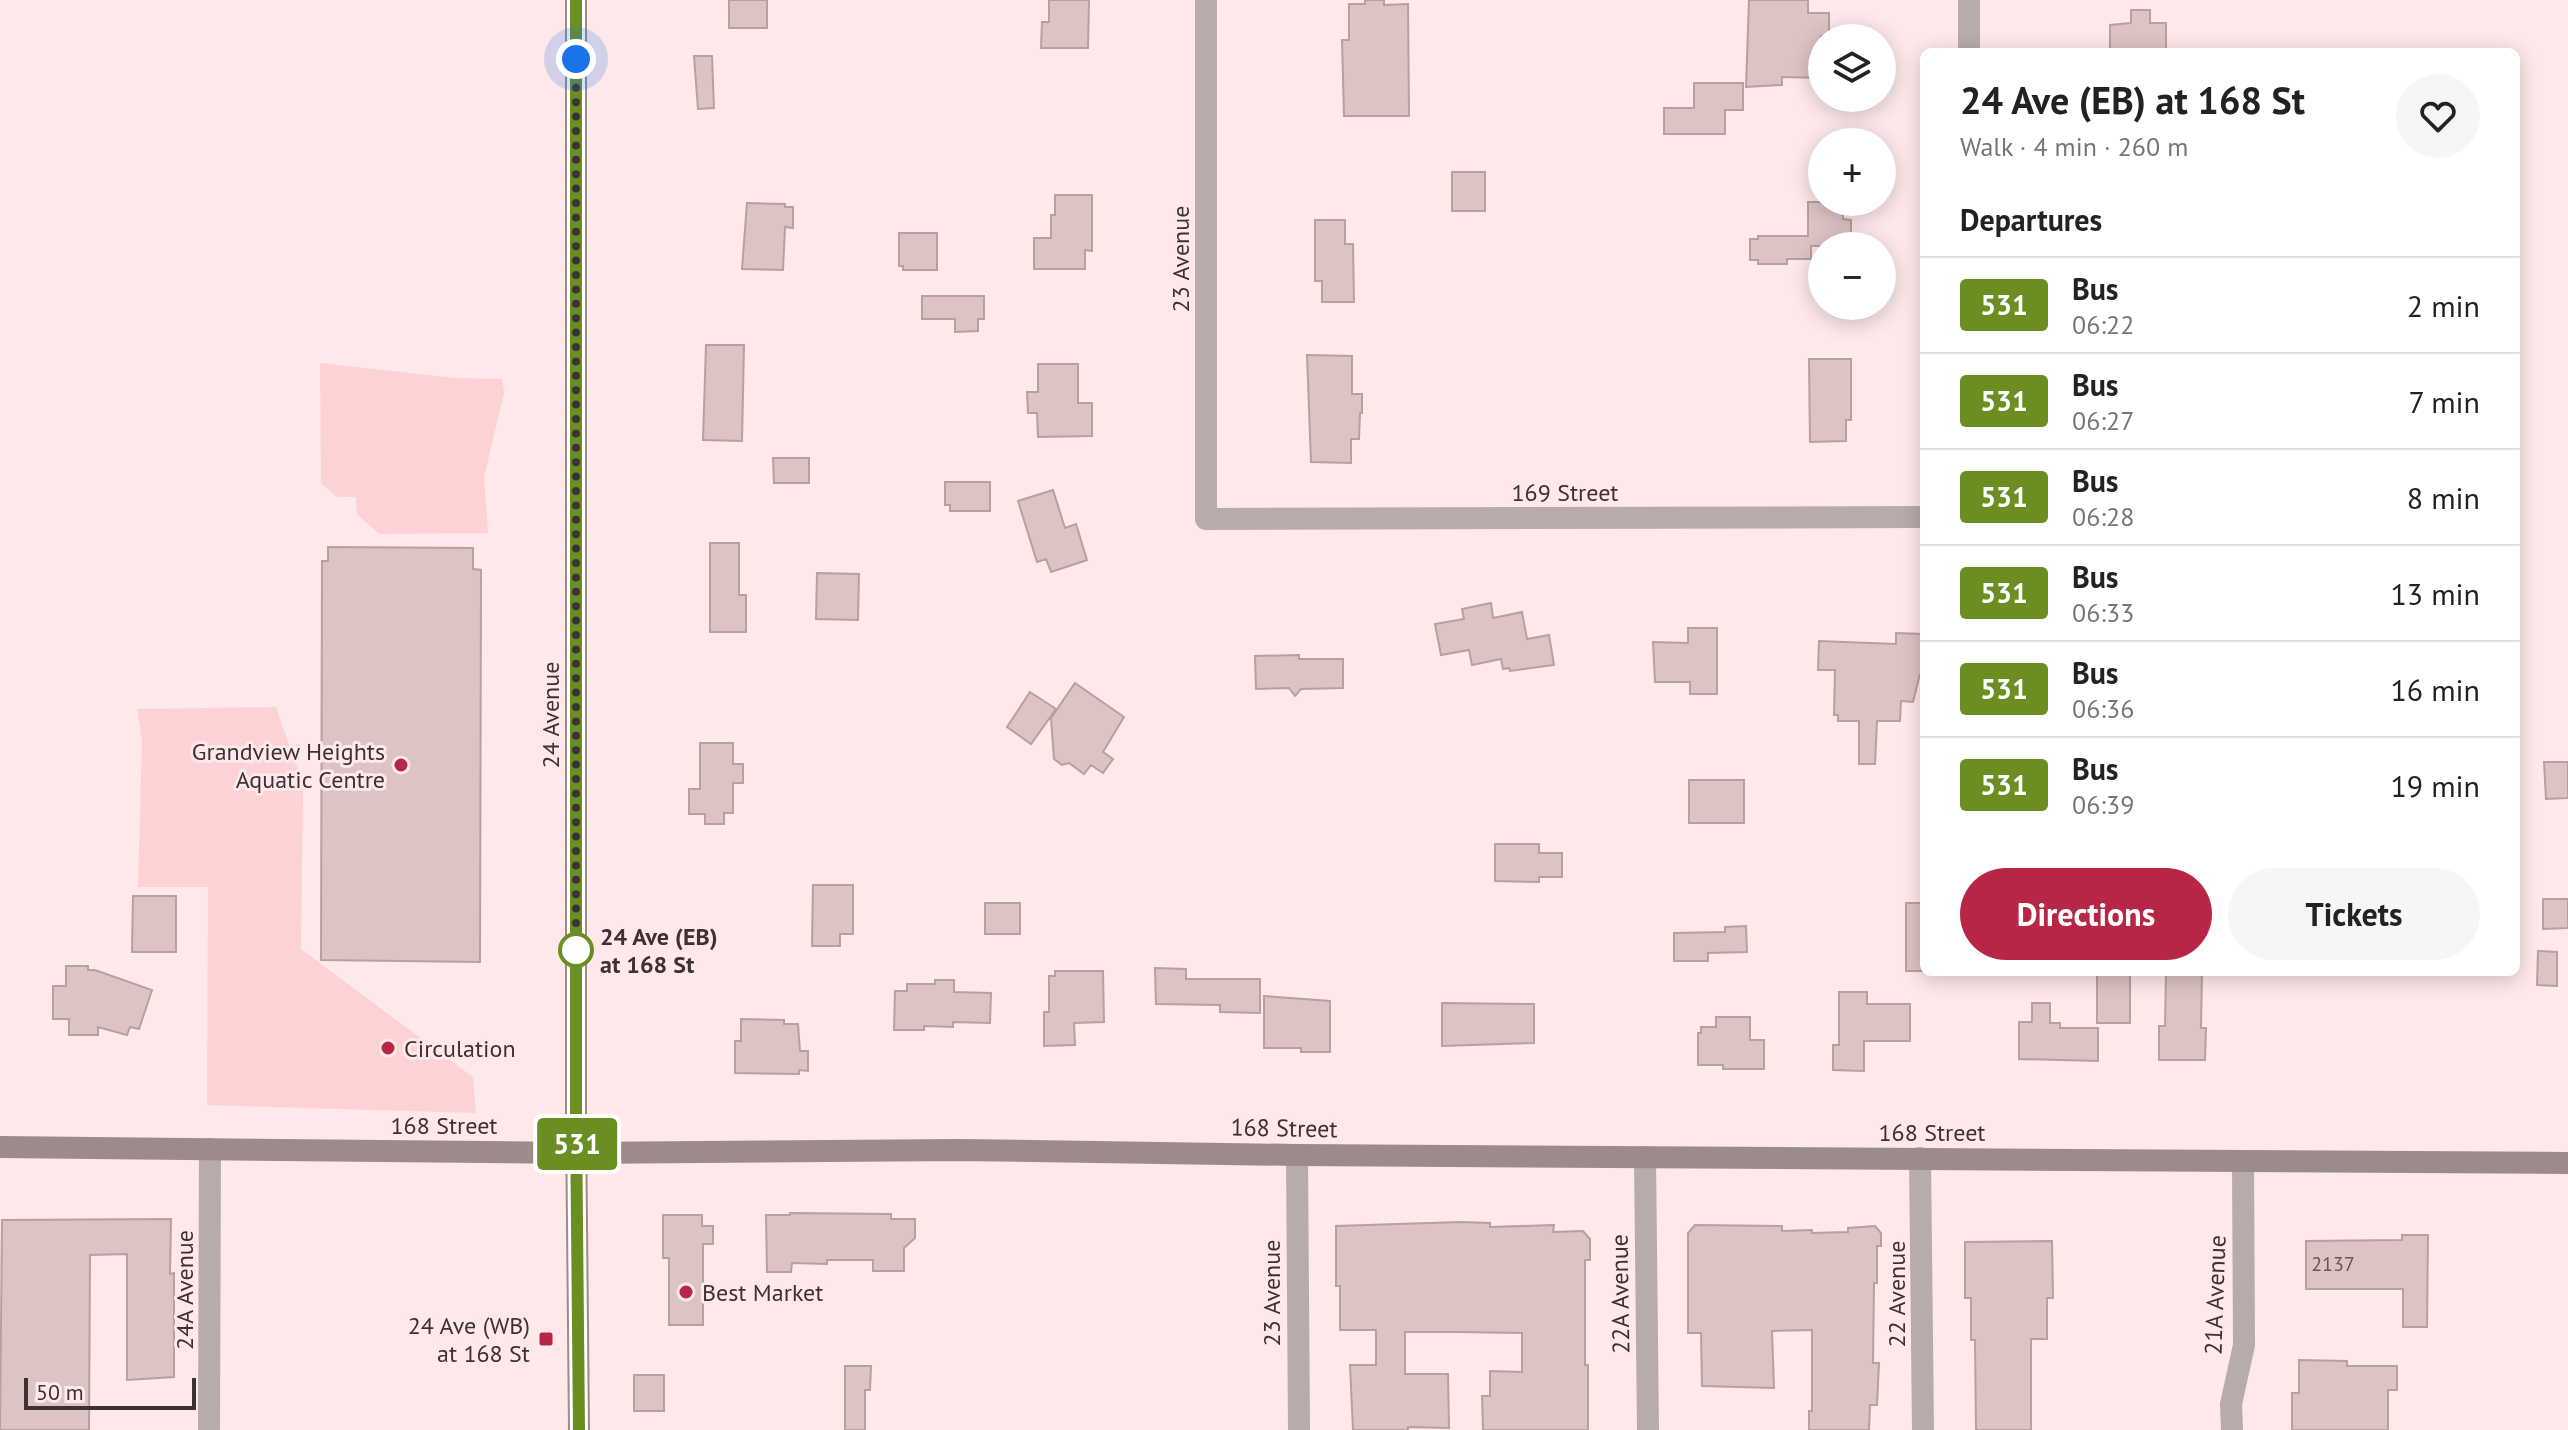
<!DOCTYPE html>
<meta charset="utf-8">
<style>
:root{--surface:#fff;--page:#f6f6f6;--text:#222;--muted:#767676;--line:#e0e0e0;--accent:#b72645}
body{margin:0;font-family:"PT Sans",sans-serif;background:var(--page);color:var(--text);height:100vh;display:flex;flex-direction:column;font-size:30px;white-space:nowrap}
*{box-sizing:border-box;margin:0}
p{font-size:26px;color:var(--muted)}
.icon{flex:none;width:44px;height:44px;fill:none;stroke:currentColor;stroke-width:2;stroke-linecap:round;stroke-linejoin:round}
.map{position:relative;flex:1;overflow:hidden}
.side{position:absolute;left:1920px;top:48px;width:600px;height:928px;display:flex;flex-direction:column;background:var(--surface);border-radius:12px;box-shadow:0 4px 20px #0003}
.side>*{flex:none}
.badge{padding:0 16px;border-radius:6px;font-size:28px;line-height:52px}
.buttons{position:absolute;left:1808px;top:24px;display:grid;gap:16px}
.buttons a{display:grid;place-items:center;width:88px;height:88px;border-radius:50%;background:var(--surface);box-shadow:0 4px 20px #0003;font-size:40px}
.scale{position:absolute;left:24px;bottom:20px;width:172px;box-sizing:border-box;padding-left:8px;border:4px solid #3d3233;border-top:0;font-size:22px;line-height:28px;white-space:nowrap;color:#3d3233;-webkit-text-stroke:6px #fee8e9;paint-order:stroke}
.you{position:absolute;width:40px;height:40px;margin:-20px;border:6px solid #fff;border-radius:50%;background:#1a73e8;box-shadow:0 0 0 12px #1a73e833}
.map>.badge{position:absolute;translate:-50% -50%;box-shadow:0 0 0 4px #fff}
h2{padding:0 40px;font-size:30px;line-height:72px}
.round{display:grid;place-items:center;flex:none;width:84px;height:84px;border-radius:42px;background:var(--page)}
.overview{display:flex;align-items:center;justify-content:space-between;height:136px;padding:0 40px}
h1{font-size:38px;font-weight:700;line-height:60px}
.action{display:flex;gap:16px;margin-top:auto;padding:16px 40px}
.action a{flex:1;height:92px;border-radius:48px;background:var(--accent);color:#fff;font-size:32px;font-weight:700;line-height:92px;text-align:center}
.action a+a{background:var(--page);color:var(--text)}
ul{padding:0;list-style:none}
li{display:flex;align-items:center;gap:24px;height:96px;padding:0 40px;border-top:2px solid var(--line)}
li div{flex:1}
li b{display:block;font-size:30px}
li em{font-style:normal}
li .badge{min-width:88px;font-weight:700;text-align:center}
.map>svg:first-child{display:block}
</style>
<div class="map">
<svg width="2568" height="1430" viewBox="0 0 2568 1430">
<rect width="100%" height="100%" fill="#fee8e9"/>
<path fill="#fdd2d4" d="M320,363L455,378L502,379L504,393L484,477L488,533L379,534L357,514L356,497H337L321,483Z
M276,707L303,784L301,949L473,1077L476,1113L207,1105L208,887H138L142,741L137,709Z"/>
<path fill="#ddc3c4" stroke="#b89fa0" stroke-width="2" d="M729,0H767V28H729Z
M1049,0H1089L1088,48H1041L1042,22H1049Z
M1365,0H1384V5L1408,4L1409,116H1344L1342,40H1349V4H1365Z
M1749,0H1808V13H1829V36H1821V78L1782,77V85L1746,87Z
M2131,10H2150V23H2166V52H2110V25L2131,23Z
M694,56H712L714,108L698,109Z
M1694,83H1743V110H1725V134H1664V108H1694Z
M1452,172H1485V211H1452Z
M1055,195H1092V251L1085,250V269H1034V238H1051V215H1055Z
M1808,202H1843V219L1851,220V246H1811V259H1787V264H1758V260H1750V239H1758V236H1808Z
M747,203L785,204V207H793V228L785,227L783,270L742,269Z
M1315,220H1345V244H1353L1354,302H1322V281H1315Z
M899,233H937V270H903V266H899Z
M922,296H984V319H978V331L955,332V319H922Z
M706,345H744L742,441L703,440Z
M1307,355L1352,356V394H1362V413H1360L1359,439H1351V463L1311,462Z
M1809,359H1851V420H1846V441L1810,442Z
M1038,364H1078V403H1092V436L1038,437L1037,413H1028L1027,392H1038Z
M773,458H809V483H774Z
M945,482H990V511H950V505H945Z
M1053,490L1065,528L1076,524L1087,560L1051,572L1046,559L1037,562L1018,501Z
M710,543H739V595H746V632H710Z
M328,547L473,548V569L481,570L480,962L321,960L322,561H328Z
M817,573L859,574L858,620L816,619Z
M1491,603L1493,618L1522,612L1527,639L1549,635L1554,665L1510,671L1509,668L1503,669L1501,659L1472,665L1469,650L1441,655L1435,624L1464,619L1462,609Z
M1688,628H1717V694H1690V682H1655L1653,642L1688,643Z
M1896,633L1924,634V674H1920L1913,702L1901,701L1900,721H1877L1875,764H1859V721H1838V715H1834L1835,670H1818L1819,641L1896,644Z
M1299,655V659H1343V688L1301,689L1295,696L1289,688L1256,689L1255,656Z
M1075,683L1124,717L1103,752L1113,759L1103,773L1091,765L1084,774L1069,763L1062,765L1054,759L1051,718Z
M1030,692L1056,709L1031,744L1007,727Z
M700,743H733V764H743V783H733V813H724V824H705V814H689V789H700Z
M2544,762H2568V798L2546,799Z
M1689,780H1744V823H1689Z
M1495,844H1539V853H1562V877H1539V882L1495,881Z
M813,885H853V934H840V946H812Z
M133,896H176V952H132Z
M2543,899H2568V928L2543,929Z
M985,903H1020V934H985Z
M1906,903H1924V971H1906Z
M1746,926L1747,952L1708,953V961H1674V933L1725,932V927Z
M2538,951L2557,952V986L2537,985Z
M66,966H88V970H95L152,990L139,1029L130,1027L127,1035L98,1027V1035H69V1019H53V986H66Z
M1155,968L1186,969V979H1260V1013L1220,1012V1005L1156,1004Z
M1055,971H1103L1104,1022L1074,1023L1075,1045L1044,1046V1012H1049V976H1055Z
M2097,972H2130V1023H2097Z
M2166,972H2202L2201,1028H2206L2205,1060H2159V1026H2165Z
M935,980H954V992L991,993L990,1023L953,1022V1027L924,1026V1030H894L895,991H907V984H935Z
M1839,992H1867V1004H1910V1041H1864V1071L1833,1070V1045H1839Z
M1264,996L1330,1001V1052H1301V1048H1264Z
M1442,1003L1534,1004V1043L1442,1046Z
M2032,1003H2050V1023H2060V1028H2098V1061L2019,1059V1022H2032Z
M1716,1017H1750V1040H1764V1069H1723V1065H1698V1033H1701V1027H1716Z
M741,1019L784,1020V1024H798L800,1051H808V1071L799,1070V1074L735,1073V1041H741Z
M790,1213L891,1214V1219H915V1238L904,1248V1271H873V1260H827V1264L792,1263L791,1272H767L766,1215H790Z
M663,1215H702V1226H713V1244H703V1325H669V1258H663Z
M171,1219L170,1274L174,1273V1377L127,1380V1254L90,1255L89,1430H0L2,1220Z
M1461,1222L1490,1223V1227L1554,1225L1553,1232L1583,1231L1590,1239V1260H1585V1365H1588V1430H1483L1482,1396H1490V1371L1522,1372V1333L1457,1332H1405V1374H1448L1449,1428L1408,1427V1430H1353L1350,1365H1376V1330H1340V1286H1336V1226Z
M1695,1225L1782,1226V1231L1812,1230V1233L1848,1232V1228L1875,1226L1881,1233V1246H1877V1283H1874L1873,1363H1879L1877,1405H1870L1869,1430H1809V1411H1812V1330L1772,1331L1774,1388L1702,1386L1701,1333H1688V1233Z
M2402,1235H2428L2427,1327H2403V1289H2306V1241L2402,1240Z
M2052,1241L2053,1298H2047V1339H2031V1430H1976L1975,1340H1971V1298H1965V1242Z
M2299,1360L2347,1361V1366H2397V1390H2388V1430H2292V1393H2299Z
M845,1366H871L870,1390H865V1430H845Z
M634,1375H664V1411H634Z"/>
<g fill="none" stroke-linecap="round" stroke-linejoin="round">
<path stroke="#b7abac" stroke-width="22" d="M1206,0V519L1924,517
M1969,0V52
M1297,1155L1299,1430
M1645,1157L1648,1430
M1920,1158L1923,1430
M209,1430L210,1149
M2232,1430L2231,1404L2244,1345L2243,1161"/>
<path stroke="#9c8b8b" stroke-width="22" d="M576,0V1119L579,1430
M0,1147L577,1153L959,1150L1297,1155L2568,1163"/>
</g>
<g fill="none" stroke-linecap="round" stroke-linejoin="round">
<defs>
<path id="line" d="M576,0V1119L579,1430"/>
</defs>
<use href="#line" stroke="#fff" stroke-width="18"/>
<use href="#line" stroke="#6b8e23" stroke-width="12"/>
<path stroke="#3d3233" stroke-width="8" stroke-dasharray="0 14.4" d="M576,59V950"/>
</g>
<g fill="#b72645" stroke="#fee8e9" stroke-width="3">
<circle cx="401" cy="765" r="8"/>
<circle cx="388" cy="1048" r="8"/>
<circle cx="686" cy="1292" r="8"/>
<rect x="538" y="1331" width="16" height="16" rx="4"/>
</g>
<circle fill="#fff" stroke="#6b8e23" stroke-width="4" cx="576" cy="950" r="16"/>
<g text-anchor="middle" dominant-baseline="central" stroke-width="6" stroke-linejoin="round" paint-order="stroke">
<g font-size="20" fill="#655657">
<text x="2333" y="1264">2137</text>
</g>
<g font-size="24" fill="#3d3233" stroke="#fee8e9">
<text transform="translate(1180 259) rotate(-90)">23 Avenue</text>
<text x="1565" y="492">169 Street</text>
<text transform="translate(550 715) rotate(-90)">24 Avenue</text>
<text x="444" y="1125">168 Street</text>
<text transform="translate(1284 1128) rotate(1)">168 Street</text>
<text x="1932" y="1132">168 Street</text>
<text transform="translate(184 1290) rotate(-90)">24A Avenue</text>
<text transform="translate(1271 1293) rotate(-90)">23 Avenue</text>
<text transform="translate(1620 1294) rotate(-91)">22A Avenue</text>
<text transform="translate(1896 1294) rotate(-90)">22 Avenue</text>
<text transform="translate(2215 1295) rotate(-88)">21A Avenue</text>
</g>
<g font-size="24" fill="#3d3233" stroke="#fee8e9" text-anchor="end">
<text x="385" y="751">Grandview Heights<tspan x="385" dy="28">Aquatic Centre</tspan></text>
<text x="404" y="1048" text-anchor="start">Circulation</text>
<text x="702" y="1292" text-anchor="start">Best Market</text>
<text x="530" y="1325">24 Ave (WB)<tspan x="530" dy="28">at 168 St</tspan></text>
</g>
<g font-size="24" font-weight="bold" fill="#3d3233" stroke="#fee8e9" text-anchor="start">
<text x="600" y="936">24 Ave (EB)<tspan x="600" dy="28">at 168 St</tspan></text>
</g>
</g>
</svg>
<div class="buttons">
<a><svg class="icon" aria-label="layers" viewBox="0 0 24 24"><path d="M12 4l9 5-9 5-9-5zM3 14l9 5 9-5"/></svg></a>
<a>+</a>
<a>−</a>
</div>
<div class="scale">50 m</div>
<div class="you" style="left:576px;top:59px"></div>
<b class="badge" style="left:577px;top:1144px;background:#6b8e23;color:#fff">531</b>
<section class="side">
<div class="overview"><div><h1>24 Ave (EB) at 168 St</h1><p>Walk · 4 min · 260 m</p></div><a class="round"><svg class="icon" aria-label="heart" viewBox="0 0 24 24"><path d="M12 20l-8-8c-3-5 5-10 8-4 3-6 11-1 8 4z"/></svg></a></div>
<h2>Departures</h2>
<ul>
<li><span class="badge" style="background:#6b8e23;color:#fff">531</span><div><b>Bus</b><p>06:22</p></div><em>2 min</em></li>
<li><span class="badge" style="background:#6b8e23;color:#fff">531</span><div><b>Bus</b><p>06:27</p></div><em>7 min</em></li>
<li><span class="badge" style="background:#6b8e23;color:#fff">531</span><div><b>Bus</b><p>06:28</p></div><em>8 min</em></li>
<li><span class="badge" style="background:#6b8e23;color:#fff">531</span><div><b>Bus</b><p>06:33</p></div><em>13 min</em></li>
<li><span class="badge" style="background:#6b8e23;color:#fff">531</span><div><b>Bus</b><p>06:36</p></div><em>16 min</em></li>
<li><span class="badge" style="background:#6b8e23;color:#fff">531</span><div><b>Bus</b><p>06:39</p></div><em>19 min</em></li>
</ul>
<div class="action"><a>Directions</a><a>Tickets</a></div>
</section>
</div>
